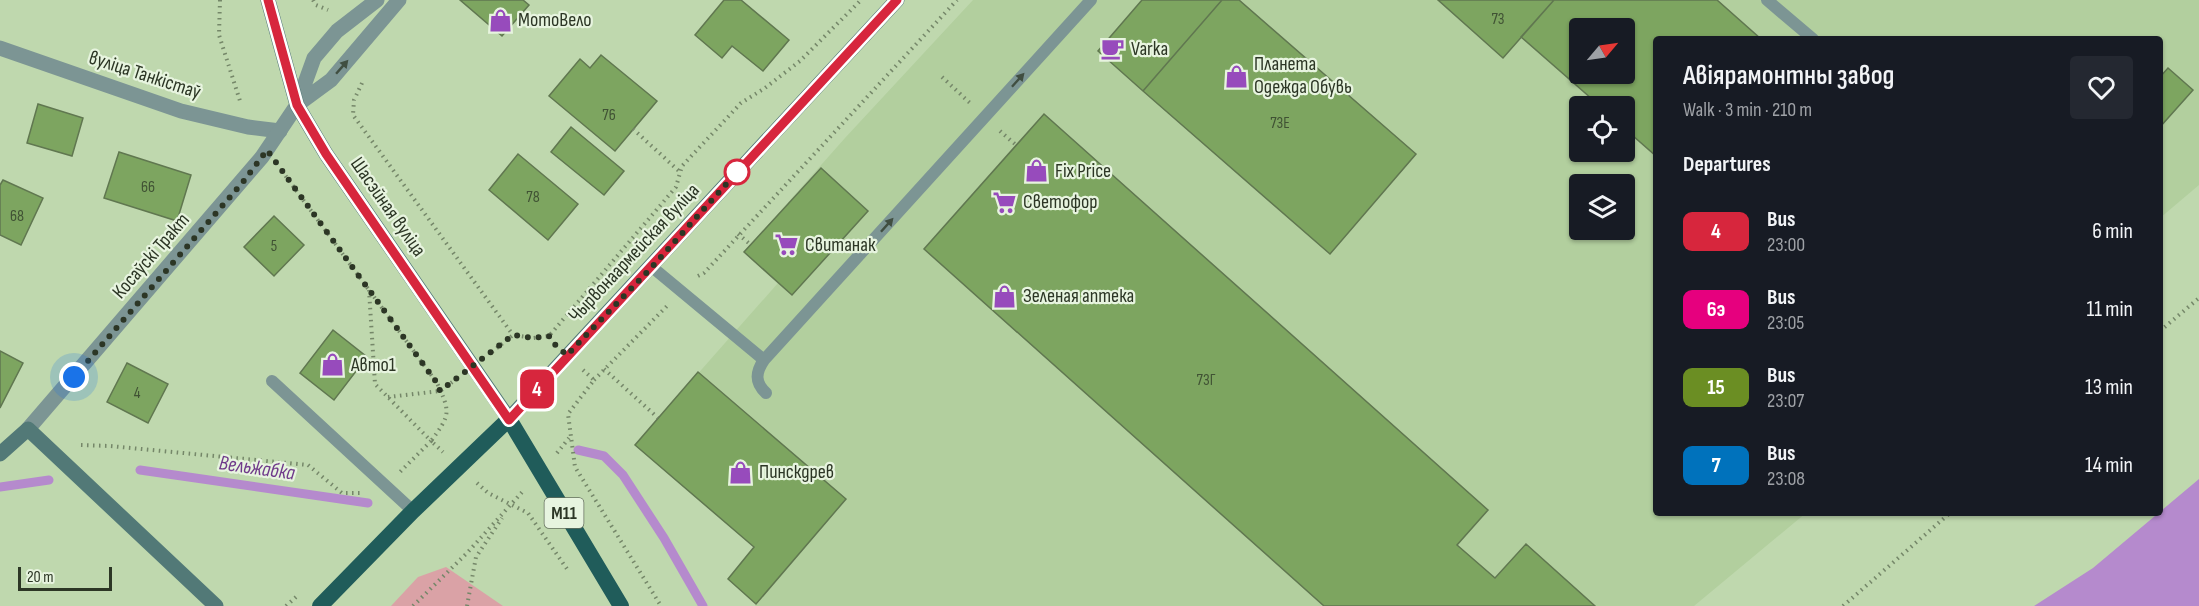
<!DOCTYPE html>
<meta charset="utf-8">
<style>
:root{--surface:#171b24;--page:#242831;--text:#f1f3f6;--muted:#9ea1a6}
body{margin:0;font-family:"Sofia Sans Condensed",sans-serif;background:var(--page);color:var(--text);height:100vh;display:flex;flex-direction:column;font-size:22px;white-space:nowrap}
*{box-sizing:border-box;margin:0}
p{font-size:20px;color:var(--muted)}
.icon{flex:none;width:33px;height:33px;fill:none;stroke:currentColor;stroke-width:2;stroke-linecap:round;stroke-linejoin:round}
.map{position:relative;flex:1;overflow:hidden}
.sheet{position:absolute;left:1653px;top:36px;width:510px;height:480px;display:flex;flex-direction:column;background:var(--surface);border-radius:6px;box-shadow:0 2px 4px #0004}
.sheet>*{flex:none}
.badge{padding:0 12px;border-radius:9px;font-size:21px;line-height:39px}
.needle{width:39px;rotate:61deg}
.controls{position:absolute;left:1569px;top:18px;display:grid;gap:12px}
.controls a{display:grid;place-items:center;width:66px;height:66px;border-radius:6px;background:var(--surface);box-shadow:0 2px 4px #0004;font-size:30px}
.scale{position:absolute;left:18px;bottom:15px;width:94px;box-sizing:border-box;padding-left:6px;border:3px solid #2c3625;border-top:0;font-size:16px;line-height:21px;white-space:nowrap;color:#2c3625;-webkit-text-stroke:4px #e7f4df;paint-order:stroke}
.you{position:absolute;width:30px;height:30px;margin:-15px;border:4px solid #fff;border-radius:50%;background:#1a73e8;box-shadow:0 0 0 9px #1a73e833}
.map>.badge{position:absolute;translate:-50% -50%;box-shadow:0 0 0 3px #fff}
h2{padding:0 30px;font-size:22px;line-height:54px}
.round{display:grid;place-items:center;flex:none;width:63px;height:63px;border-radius:6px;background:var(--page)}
.summary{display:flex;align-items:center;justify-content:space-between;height:102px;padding:0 30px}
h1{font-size:28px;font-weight:600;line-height:45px}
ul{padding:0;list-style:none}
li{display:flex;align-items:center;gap:18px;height:78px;padding:0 30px}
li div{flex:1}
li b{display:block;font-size:22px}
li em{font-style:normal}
li .badge{min-width:66px;font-weight:700;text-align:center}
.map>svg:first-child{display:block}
</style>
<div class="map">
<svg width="2199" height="606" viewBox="0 0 2199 606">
<rect width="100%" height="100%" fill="#bfd8ae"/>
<path fill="#b2cf9e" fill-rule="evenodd" d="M973,0H2199V185L2160,218V39H1656V513H1806L1694,606H755L756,604L728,579L754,547L635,445L778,283L744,252L845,138ZM1580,28H1624V74H1580ZM1580,106H1624V152H1580ZM1580,184H1624V230H1580Z"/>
<path fill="#daa2a6" d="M446,567L503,606H391L418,577Z"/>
<path fill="#b58acd" d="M2199,479V606H2034L2093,568Z"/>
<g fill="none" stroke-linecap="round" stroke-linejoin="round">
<path stroke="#b58acd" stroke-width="9" d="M578,450L604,456L623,475L664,538L703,606
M140,470L368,503
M0,487L49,480"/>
</g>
<path fill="#7da560" stroke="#607750" stroke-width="1.5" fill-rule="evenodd" d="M460,0H523L529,5L502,36Z
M724,0H741L789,40L763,71L732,46L722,58L695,35Z
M1142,0H1222L1143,91L1098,51Z
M1222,0H1239L1416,154L1330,254L1143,91Z
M1438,0H1554L1503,58Z
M1554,0H1717L1761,39H1656V156L1624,128V106H1600L1521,37ZM1580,28H1624V74H1580Z
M601,55L657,101L615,151L549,96L580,59L590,68Z
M2168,68L2193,90L2160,127V77Z
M38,104L83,118L72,156L27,143Z
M1044,114L1488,510L1457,545L1495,578L1526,544L1595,606H1324L924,249Z
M571,127L624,171L604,195L551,152Z
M119,152L191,175L177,221L104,198Z
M518,154L578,204L548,240L489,190Z
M821,168L868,211L792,295L744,252Z
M3,180L43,198L21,245L0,235V185Z
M274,216L304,245L274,276L244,247Z
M333,330L367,357L334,400L300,373Z
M0,351L23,363L0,408Z
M127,363L168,384L148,423L107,402Z
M698,372L846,499L756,604L728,579L754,547L635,445Z"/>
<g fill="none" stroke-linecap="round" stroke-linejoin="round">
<path stroke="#758769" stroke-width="4" stroke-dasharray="1.5 4.5" stroke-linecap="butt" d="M220,0L219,35L240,101
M313,0L316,5L328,10
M942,77L970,103
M362,83L354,100L353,115L513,335
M633,129L680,172
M1000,131L1016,145
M282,171L437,383C451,413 450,415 431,441L443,452
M738,234L751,245
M698,276L704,273L957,0
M369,290L375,384L431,441L400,472
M2160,331L2199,298
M492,352L513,335L533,338L549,336L676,187L682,166L741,103L765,88L800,61L861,0
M604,369L658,418
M583,370L594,380L568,414L575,467L661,606
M594,380L667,306
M388,397L440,391L455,380
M81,445L110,446L308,465L342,493H360
M557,453L569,438
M477,483L488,493L528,513L567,569
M286,606L297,596
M413,606L467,553L524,490
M467,606L476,557L502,518
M1843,606L1950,513"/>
<path stroke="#7c9594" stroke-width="12" d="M1767,0L1813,39
M652,267L764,360
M272,381L413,511
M766,393C755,383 755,373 764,360L1091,0"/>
<path stroke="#7c9594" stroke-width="15" d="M0,48L181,111L248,127L280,131"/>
<path stroke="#7c9594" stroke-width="15" d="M297,105L331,80L399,0
M28,429L262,157L297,105L314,58L337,31L377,0"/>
<path stroke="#527977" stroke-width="15" d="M268,0L297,105L326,154L509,419L897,0
M0,454L28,429L216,606"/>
<path stroke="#205c5a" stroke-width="16" d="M320,606L413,511L509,419L621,606"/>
</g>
<defs><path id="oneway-solid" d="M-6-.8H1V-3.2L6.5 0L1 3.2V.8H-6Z" transform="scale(1.5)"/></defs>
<g fill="#404e41">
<use href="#oneway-solid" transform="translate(342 67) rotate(-49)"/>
<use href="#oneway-solid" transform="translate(1018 80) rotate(-48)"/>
<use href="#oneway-solid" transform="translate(887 225) rotate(-48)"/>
</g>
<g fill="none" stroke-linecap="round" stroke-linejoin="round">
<defs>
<path id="line" d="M268,0L297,105L326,154L509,420L897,0"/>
</defs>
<use href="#line" stroke="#fff" stroke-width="14"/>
<use href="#line" stroke="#d7263d" stroke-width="9"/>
<path stroke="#2c3625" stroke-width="6" stroke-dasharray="0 10.8" d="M74,377L243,182L267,150L437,383L440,391L513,335L533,338L549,336L552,342L567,355L652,267L737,172"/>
</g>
<defs>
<symbol id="shop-bare" viewBox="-9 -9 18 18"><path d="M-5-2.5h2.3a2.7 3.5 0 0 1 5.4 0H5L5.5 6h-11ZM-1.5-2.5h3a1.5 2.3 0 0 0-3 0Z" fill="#974bbc" stroke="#e7f4df" stroke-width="2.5" paint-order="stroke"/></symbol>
<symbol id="cafe-bare" viewBox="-9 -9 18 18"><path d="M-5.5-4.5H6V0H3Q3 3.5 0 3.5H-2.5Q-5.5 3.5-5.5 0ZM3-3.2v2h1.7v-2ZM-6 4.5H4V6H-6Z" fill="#974bbc" stroke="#e7f4df" stroke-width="2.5" paint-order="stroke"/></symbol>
<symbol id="supermarket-bare" viewBox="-9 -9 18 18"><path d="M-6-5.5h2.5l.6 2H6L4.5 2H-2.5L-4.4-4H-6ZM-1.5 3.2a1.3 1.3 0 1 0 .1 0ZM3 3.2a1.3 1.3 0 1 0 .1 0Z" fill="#974bbc" stroke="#e7f4df" stroke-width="2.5" paint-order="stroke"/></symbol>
</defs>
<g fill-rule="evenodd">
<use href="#shop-bare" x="484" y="4" width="33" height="33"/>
<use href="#cafe-bare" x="1096" y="32" width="33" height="33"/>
<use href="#shop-bare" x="1220" y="60" width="33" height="33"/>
<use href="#shop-bare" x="1020" y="154" width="33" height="33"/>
<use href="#supermarket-bare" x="988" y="186" width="33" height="33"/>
<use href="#supermarket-bare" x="770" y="228" width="33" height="33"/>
<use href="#shop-bare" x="988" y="280" width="33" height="33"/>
<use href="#shop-bare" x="316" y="348" width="33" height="33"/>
<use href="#shop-bare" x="724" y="456" width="33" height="33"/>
</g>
<circle fill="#fff" stroke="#d7263d" stroke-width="3" cx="737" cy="172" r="12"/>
<g text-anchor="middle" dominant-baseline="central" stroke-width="4.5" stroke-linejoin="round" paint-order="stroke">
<g font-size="16" fill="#405234">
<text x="1498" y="19">73</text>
<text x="609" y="115">76</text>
<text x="1280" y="123">73Е</text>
<text x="148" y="187">66</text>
<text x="533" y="197">78</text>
<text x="17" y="216">68</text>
<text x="274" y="246">5</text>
<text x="1206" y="380">73Г</text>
<text x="137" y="393">4</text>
</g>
<rect fill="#e7f4df" stroke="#646f5d" stroke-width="1.5" x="544.5" y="498" width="39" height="30" rx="4.5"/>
<g font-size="18" font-weight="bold" fill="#2c3625">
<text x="564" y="513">М11</text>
</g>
<g font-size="20" fill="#2c3625" stroke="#e7f4df" text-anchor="start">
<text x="518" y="20">МотоВело</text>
<text x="1131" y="49">Varka</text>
<text x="1254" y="64">Планета<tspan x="1254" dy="23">Одежда Обувь</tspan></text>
<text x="1055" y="171">Fix Price</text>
<text x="1023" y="202">Светофор</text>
<text x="805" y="245">Свитанак</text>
<text x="1023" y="296">Зеленая аптека</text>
<text x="351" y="365">Авто1</text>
<text x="759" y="472">Пинскдрев</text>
</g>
<g font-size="20" fill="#2c3625" stroke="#e7f4df">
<text transform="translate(145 75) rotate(18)">вуліца Танкістаў</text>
<text transform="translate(388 207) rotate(55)">Шасэйная вуліца</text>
<text transform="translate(634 253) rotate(-47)">Чырвонаармейская вуліца</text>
<text transform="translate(151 256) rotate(-49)">Косаўскі Тракт</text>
</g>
<g font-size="21" font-style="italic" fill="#703b8b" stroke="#e7f4df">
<text transform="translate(257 468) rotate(8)">Вельжабка</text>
</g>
</g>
</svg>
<div class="controls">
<a><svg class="needle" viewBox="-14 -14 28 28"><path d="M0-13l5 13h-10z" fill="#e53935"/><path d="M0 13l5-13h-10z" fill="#9ea1a6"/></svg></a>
<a><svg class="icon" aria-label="locate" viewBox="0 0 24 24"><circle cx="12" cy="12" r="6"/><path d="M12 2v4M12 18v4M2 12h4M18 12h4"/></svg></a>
<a><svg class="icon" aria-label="layers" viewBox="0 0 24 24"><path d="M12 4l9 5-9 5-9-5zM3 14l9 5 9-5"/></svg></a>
</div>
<div class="scale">20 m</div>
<div class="you" style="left:74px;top:377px"></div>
<b class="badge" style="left:537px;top:389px;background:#d7263d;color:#fff">4</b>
<section class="sheet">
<div class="summary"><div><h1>Авіярамонтны завод</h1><p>Walk · 3 min · 210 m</p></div><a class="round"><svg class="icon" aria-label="heart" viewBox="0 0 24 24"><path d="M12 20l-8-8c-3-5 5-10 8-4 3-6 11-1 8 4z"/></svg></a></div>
<h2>Departures</h2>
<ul>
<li><span class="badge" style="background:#d7263d;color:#fff">4</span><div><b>Bus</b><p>23:00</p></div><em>6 min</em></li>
<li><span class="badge" style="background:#e6007e;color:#fff">6э</span><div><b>Bus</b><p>23:05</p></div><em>11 min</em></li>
<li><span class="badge" style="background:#6b8e23;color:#fff">15</span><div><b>Bus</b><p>23:07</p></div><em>13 min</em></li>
<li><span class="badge" style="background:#0072bc;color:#fff">7</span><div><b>Bus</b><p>23:08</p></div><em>14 min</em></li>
</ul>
</section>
</div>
